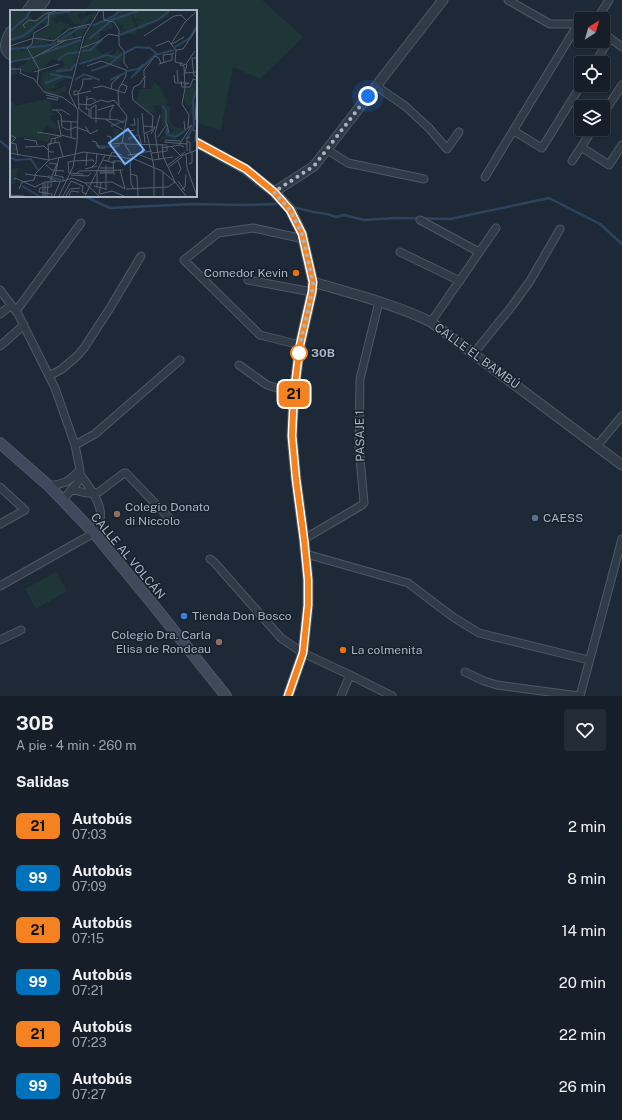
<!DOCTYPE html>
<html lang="es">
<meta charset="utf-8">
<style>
:root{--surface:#161f29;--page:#232c35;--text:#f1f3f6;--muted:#9ea2a8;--line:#353d46}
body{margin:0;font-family:"Public Sans",sans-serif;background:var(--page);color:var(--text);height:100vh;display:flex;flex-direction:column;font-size:15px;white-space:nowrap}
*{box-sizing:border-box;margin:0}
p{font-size:13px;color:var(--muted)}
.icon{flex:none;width:22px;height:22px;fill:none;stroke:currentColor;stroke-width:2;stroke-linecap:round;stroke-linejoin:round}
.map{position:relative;height:696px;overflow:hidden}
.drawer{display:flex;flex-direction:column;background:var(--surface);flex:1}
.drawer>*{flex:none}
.badge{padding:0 8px;border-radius:6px;font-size:14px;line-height:26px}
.needle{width:26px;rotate:37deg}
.fabs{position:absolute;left:574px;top:12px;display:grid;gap:8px}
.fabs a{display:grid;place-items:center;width:36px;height:36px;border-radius:4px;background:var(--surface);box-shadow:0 1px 3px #0004,0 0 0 1px var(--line);font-size:20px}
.you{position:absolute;width:20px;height:20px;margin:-10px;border:3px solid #fff;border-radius:50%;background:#1a73e8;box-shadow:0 0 0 6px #1a73e833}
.map>.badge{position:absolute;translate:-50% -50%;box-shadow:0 0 0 2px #fff}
h2{padding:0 16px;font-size:15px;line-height:36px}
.round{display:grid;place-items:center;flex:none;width:42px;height:42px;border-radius:4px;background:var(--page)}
.overview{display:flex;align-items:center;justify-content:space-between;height:68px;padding:0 16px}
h1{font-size:19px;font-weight:700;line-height:30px}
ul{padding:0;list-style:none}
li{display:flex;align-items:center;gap:12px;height:52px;padding:0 16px}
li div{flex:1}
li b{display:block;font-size:15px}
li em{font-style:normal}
li .badge{min-width:44px;font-weight:700;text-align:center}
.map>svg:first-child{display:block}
</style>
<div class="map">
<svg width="622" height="696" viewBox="0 0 622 696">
<rect width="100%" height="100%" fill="#1d2937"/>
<path fill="#1f3638" d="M92,0H262L303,37L260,79L233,67L221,130L196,123V11H85Z
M56,572L67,591L36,609L25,589Z"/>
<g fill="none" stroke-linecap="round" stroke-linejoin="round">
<path stroke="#2c445e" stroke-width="2.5" d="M0,141L11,150
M84,196L110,208L193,204L244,205L276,204
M293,207L313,212L327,214L336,217L344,215L364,220L396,218L450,219L549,198L600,224L622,244"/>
<defs>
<path id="minor" d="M508,0L550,24H581
M597,19L609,0
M603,33L622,47
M595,63L610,38
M376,86L405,106L429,128L447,149L459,132
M603,114L622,85
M514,131L542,148L581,85
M581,147L609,165L622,145
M326,149L348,163L424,179
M572,161L593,129
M485,177L578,24
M420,220L479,252
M400,252L460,281
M248,280L312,292
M0,290L18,314L55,388L75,445L80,470L78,482L62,501
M16,311L81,223
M0,314L11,305
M431,322L496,228
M300,345L260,335L184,260L218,233L253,228L304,239
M0,346L24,325
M474,353L512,306L530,281L560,229
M239,365L267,385L294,393
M49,376L62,369L77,356L84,348L110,308L141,256
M75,445L95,434L180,360
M597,446L622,416
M49,486C66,483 67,483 80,470
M0,487L25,510L0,524
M72,489C81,492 89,495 99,492L124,473H126L171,520
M304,539L362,505L364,503L359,446L360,379L379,302
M306,554L408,583L453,617L479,633L589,660
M210,559L214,562L281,638L303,653L350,675L392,696
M0,586L94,533C96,529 99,524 100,519C104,505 87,484 79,473
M0,640L21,630
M465,672L484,681L497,685L579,696
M341,696L350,675
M580,696L622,539"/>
<path id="tertiary" d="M27,11L35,0
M37,11L45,0
M11,31C6,39 2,49 11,55
M196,142L245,169L274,192L290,209L302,234L313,282L312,292L300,345L294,393L292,436L296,479L304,539L308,580V605L303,653L288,696
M274,192L314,166L443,0
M313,282C353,294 394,304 431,322L622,465"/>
<path id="secondary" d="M0,443L49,486L94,533L151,602L226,696"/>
</defs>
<use href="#minor" stroke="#4d5866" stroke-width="9"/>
<use href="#tertiary" stroke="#4d5866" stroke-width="11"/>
<use href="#secondary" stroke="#4d5866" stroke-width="12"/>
<use href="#minor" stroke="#303b47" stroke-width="7"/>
<use href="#tertiary" stroke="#303b47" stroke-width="9"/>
<use href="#secondary" stroke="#3e4a5b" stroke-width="10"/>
</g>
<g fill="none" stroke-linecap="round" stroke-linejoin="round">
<defs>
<path id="line" d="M196,142L246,169L274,192L290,210L302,234L313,282L312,292L300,345L294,393L292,436L296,479L304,539L308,580V605L303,653L288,696"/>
</defs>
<use href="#line" stroke="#fff" stroke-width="9"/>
<use href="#line" stroke="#f58220" stroke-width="6"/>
<path stroke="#a9b5c5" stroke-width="4" stroke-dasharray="0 7.2" d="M299,353L298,357L300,345L312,292L313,282L302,234L290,210L274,192L314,166L368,96"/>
</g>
<g fill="#e8710a" stroke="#16202b" stroke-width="1.5">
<circle cx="296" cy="273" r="4"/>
<circle cx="343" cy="650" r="4"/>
</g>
<circle fill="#fff" stroke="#f58220" stroke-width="2" cx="299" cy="353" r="8"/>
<g fill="#8d6e63" stroke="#16202b" stroke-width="1.5">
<circle cx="117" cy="514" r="4"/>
<circle cx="219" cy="642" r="4"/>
</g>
<circle fill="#5c6f8a" stroke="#16202b" stroke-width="1.5" cx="535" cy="518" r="4"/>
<circle fill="#3f7fe0" stroke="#16202b" stroke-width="1.5" cx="184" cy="616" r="4"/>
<g text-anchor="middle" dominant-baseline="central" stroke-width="3" stroke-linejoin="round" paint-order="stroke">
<g font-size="12" fill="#a9b5c5" stroke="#16202b" text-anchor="start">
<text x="288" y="273" text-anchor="end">Comedor Kevin</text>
<text x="125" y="507">Colegio Donato<tspan x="125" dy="14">di Niccolo</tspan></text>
<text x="543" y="518">CAESS</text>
<text x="192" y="616">Tienda Don Bosco</text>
<text x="211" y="635" text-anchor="end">Colegio Dra. Carla<tspan x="211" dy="14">Elisa de Rondeau</tspan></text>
<text x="351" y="650">La colmenita</text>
</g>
<g font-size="12" font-weight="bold" fill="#a9b5c5" stroke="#16202b" text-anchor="start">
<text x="311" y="353">30B</text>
</g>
<g font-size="12" fill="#a9b5c5" stroke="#16202b">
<text transform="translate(477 356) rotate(36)">CALLE EL BAMBÚ</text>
<text transform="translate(360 436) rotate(-91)">PASAJE 1</text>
<text transform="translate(128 556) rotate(50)">CALLE AL VOLCÁN</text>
</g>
</g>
<g transform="translate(10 10)">
<rect width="187" height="187" fill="#1d2937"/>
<path d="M0,1H14L13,3L22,1L19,5L23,10L31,6V1H40L38,3L76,1L74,5L71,3L67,5L70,10L87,1L85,10L81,8L74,15L64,14L57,3L43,8L45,14L51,11L62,16L53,20L48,28L43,31L40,26L34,31L42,35L48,33L52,25L62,17L61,24L65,17H77L71,27H67L64,23L61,26H63V28L57,29L58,31L70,28L71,31L63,60L46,64L61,65L63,69L49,65L55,69L45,74V78L36,80L46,81L56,75V81L42,86L35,82L31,74L32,63L53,57L54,53L51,51L42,49L31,61L28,58L19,63L12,61L8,57L18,52L17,50L2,51L8,64L0,66V37L9,36L11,42L14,40L12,34L17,36L25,33L24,25L36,18L32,12L18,28L0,32ZM107,1H119L127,20L125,25L114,23L110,27L111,20L116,21L112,17L115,14L106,15L105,11L95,10L106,6ZM120,1H160L158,7L139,14L132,20L129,19L125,10L135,11L124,8ZM94,10L102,12L103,18L90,22L89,31L78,35L80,37L87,34L86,39L93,44L102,40V35L103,40L99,45H103L108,39L110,43L112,41V51L107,52L111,54L110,56L98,53L102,50L96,52L94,48L83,50L80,55V49L69,51L78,21ZM187,70L184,91L186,101L183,104L184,111L187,114V116L183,112V105L179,103L182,95L178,97L174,91L175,80L181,78L182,73L186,74ZM144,72L153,80V85L159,93L155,94L160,97V112L166,118L178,119L165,130L157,127L149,132L151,127L156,126L154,121L157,120L160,125L162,121L168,120H161L160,114L152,115L151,95L143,96L148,104L139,102L126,92L130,79H141ZM0,89L6,96L37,89L42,93L40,101L46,105H42L40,109L49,117L46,120L36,115L32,124L41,126L38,132L13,127L6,128L1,132L5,134L7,141L0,142ZM103,119H107L111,123L106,126L109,127V132L104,133ZM8,158L5,174H0V159Z" fill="#1f3638"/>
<path fill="none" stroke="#2c445e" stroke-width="2" d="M82,16L104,6L109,1M0,21L17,7L20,1M110,25L148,10L159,1M79,29L102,10L128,1M0,30L13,26L41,4L61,1M49,31L69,18L77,17M165,37L180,28L187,15M0,39L36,36L46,33M72,41L80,40L92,30M115,43L126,37L140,38L148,45M31,44L71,30M48,50L56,44L69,42M0,52L21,48M69,54L97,45L107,48L112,44M100,54L112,44M46,61L61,60L65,54M81,61L99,55M117,61L128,59L134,54M40,64L62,68M121,68L145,45L164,40M65,70L74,64L90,70M100,70L115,63M35,73L54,66M153,96L156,101V114M101,116L116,110M157,118V124L165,127L175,121M118,129L128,125V108M176,129L184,116L183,90L187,79M86,136L104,137L110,135M0,147L6,150L21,149L28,160M38,166L51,170M12,176L29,186"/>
<path fill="none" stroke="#556170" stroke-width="1" d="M93,1L94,10L104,12L109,20V35L114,41V53L118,58M15,18L13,15L19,10L26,11L35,4L46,1M134,26L164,6L171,5L177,11M24,28L44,31L59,19L80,14M49,29L47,32L72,27M161,34L166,40L173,39L187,18M162,34L174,27M0,36L24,28M146,36L159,31L161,34L175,12L187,1M71,38L88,32L99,24L109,26M166,40L165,52L177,55L174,65M23,48L54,31M187,48H182L184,66H187M171,52L170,55L174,56L175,78L172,94L179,105L178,117M154,53L153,45L162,44M149,54L162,50V44L164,43M176,54L185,41M77,56L91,51L116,60M0,59H11L10,63L24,69L34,82L52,87L66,97M167,60L168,72M24,62L49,54M175,63L187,62M164,65L165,73H179L174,75M134,66V60L145,46L149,48L151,54M171,71L172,77H180L183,69L186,70M27,73L29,59L17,38L22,34L24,23L38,15L39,3M83,78L92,76L115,83L117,76L111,74M134,78L135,66M101,79L102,73L109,67M68,81H64V85L81,81M36,85L48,88M77,86L76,99H79V106M37,88L47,90L48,87M76,90L82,88L87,92L91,90L98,92L104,90L109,96M69,94L80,95L86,92M68,98L81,108L108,110L114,113M69,98L68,83L72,77L73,69H82M42,100H52L60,105M46,100L51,105L52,117L58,120L66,117L79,122M88,100L104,95L100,102V109M132,103L135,133M81,107V98L86,95V113M95,109L113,120M48,110L51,125L66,129M185,110L187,83M51,111L67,112M120,115H125L124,108M75,116L80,124L88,120M133,116L145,117L141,124M183,120L186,121L185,132M27,122L51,126M113,122L125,120M134,124L142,120L143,106L123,90L122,82L124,77L130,74L135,66M137,124L144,157M0,125L6,128L1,133M129,125L133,141M97,126L101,127V134L114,133L124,149M148,127L157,114L159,123M61,128V112M14,129L26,131L27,135M155,130L171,131M82,131L86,132L89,138H95M49,132L53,147M154,132L177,134M177,132H180V142M1,133L6,134L8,146M45,133V128L52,126M112,133L117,106L109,96L108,80L116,66V60M115,134L157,135M152,134L153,146L165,172L176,186M38,135L41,134V129L45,128M169,135L182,115L175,120L174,111M15,137L34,136L40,142H44M162,137L171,146M152,138L170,135L174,137M177,141V128L180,127M0,143L39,150L38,134L49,132M129,143L142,141M142,143L157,141V136M176,144L177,158L187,186M118,145L133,143M130,145L143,150M171,146L187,140M123,149L120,152L121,174L124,179M93,150L105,153M143,150L163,147M149,150L145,123L150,105M64,151L83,150L84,152M98,151L102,142L112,145M168,151L171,159L168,164M39,153L47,154L41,168V177M181,153L179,154L182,153V142M36,155L42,160L54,161M158,155L175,142M76,156L77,142M82,157L86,153L87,143M159,157L172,147M90,158H103M144,158V186M75,159L87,156M110,160L115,179M89,162H103M59,163L58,152L64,151M60,163L73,164M87,163V178M90,163H103M15,164L38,167L46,171M66,164L69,161L113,160M121,164L127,166L128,186M44,165L53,167V170M61,165L78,166L81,163M104,165L103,151H110L115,155M45,166L49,147M4,170L5,168L25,177L35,172L54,171M53,171L62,168L75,173L102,172L115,179M168,171L175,181M75,173L89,186M84,176L96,179M40,177L30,178L29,182L42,184V186M9,179L12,172L24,170L26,163L39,150L74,142L124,149L152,161L165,172M116,179L158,177L165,172M96,180V155M171,180L175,177L176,164M89,184L91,172M90,184L102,181L114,186M0,185L14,186M33,186V173M35,186V172M37,186L38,172M44,186L50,172M49,186L63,157L67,133L68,101L59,83L74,26L89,1M53,186L61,171L73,176L72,182L76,184M56,186L60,179L70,178M59,186L61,181L69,182M75,186L95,145M153,186V162"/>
<path fill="#74b0ff" fill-opacity="0.15" stroke="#74b0ff" stroke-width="2" d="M118,119L134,140L115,154L99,133Z"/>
<rect width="187" height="187" fill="none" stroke="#a9b5c5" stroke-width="2"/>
</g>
</svg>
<div class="fabs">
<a><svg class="needle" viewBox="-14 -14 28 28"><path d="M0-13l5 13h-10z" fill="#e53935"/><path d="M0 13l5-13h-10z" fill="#9ea2a8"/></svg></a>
<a><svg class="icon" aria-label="locate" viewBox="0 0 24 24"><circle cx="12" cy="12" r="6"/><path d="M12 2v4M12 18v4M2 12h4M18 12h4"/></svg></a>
<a><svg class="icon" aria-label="layers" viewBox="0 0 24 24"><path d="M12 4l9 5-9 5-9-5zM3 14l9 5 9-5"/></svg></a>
</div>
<div class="you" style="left:368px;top:96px"></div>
<b class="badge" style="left:294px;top:394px;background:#f58220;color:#111">21</b>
</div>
<section class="drawer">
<div class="overview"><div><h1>30B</h1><p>A pie · 4 min · 260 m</p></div><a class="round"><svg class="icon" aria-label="heart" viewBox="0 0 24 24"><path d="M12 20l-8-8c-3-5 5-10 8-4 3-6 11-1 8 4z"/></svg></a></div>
<h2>Salidas</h2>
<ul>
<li><span class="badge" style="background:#f58220;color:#111">21</span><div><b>Autobús</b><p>07:03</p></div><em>2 min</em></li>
<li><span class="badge" style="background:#0072bc;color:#fff">99</span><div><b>Autobús</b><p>07:09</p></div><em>8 min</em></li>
<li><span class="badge" style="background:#f58220;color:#111">21</span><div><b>Autobús</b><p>07:15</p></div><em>14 min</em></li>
<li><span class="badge" style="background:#0072bc;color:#fff">99</span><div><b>Autobús</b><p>07:21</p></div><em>20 min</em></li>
<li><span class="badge" style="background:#f58220;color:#111">21</span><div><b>Autobús</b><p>07:23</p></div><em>22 min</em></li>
<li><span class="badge" style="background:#0072bc;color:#fff">99</span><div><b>Autobús</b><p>07:27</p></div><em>26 min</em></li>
</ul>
</section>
